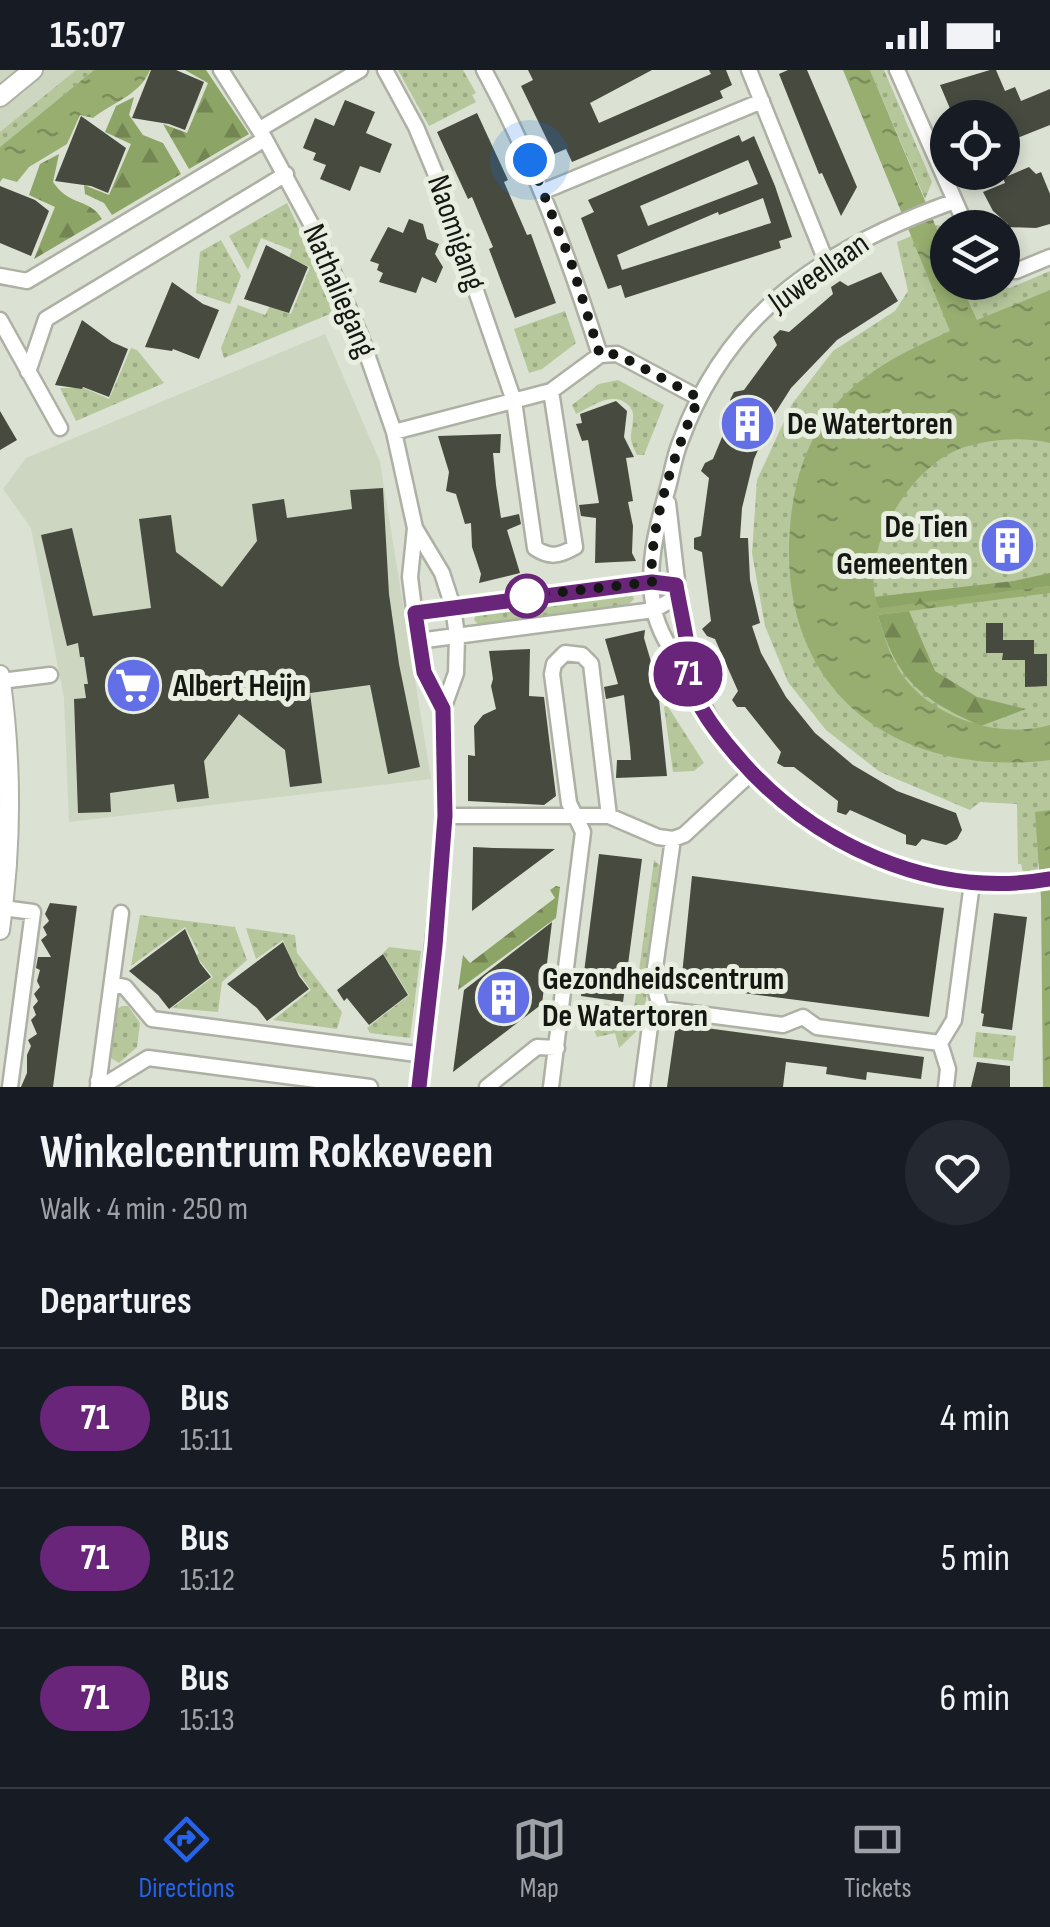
<!DOCTYPE html>
<meta charset="utf-8">
<style>
:root{--surface:#171b24;--page:#242831;--text:#f1f3f6;--muted:#9ea1a6;--line:#363941;--accent:#2563eb}
body{margin:0;font-family:"Sofia Sans Condensed",sans-serif;background:var(--page);color:var(--text);height:100vh;display:flex;flex-direction:column;font-size:38px;white-space:nowrap}
*{box-sizing:border-box;margin:0}
p{font-size:32px;color:var(--muted)}
.icon{flex:none;width:55px;height:55px;fill:none;stroke:currentColor;stroke-width:2;stroke-linecap:round;stroke-linejoin:round}
.map{position:relative;height:1017px;overflow:hidden}
.sheet{display:flex;flex-direction:column;background:var(--surface);flex:1}
.sheet>*{flex:none}
.badge{padding:0 20px;border-radius:32px;font-size:35px;line-height:65px}
.buttons{position:absolute;left:930px;top:30px;display:grid;gap:20px}
.buttons a{display:grid;place-items:center;width:90px;height:90px;border-radius:50%;background:var(--surface);box-shadow:0 5px 15px #0003;font-size:50px}
.you{position:absolute;width:50px;height:50px;margin:-25px;border:8px solid #fff;border-radius:50%;background:#1a73e8;box-shadow:0 0 0 15px #1a73e833}
.map>.badge{position:absolute;translate:-50% -50%;box-shadow:0 0 0 5px #fff}
h2{padding:0 40px;font-size:38px;line-height:90px}
.round{display:grid;place-items:center;flex:none;width:105px;height:105px;border-radius:52px;background:var(--page)}
.head{display:flex;align-items:center;justify-content:space-between;height:170px;padding:0 40px}
h1{font-size:48px;font-weight:700;line-height:75px}
ul{padding:0;list-style:none}
li{display:flex;align-items:center;gap:30px;height:140px;padding:0 40px;border-top:2px solid var(--line)}
li div{flex:1}
li b{display:block;font-size:38px}
li em{font-style:normal}
li .badge{min-width:110px;font-weight:700;text-align:center}
.status{display:flex;justify-content:space-between;align-items:center;height:70px;padding:0 50px;background:var(--surface);direction:ltr}
.status svg{height:28px;fill:currentColor}
.menu{display:flex;justify-content:space-around;align-items:center;height:140px;border-top:2px solid var(--line);background:var(--surface);font-size:28px;color:var(--muted)}
.menu a{display:grid;justify-items:center;gap:5px}
.menu .selected{color:var(--accent)}
.map>svg:first-child{display:block}
</style>
<div class="status"><b>15:07</b><svg viewBox="0 0 49 12"><path d="M0 12V9h3v3zM5 12V6h3v6zM10 12V3h3v9zM15 12V0h3v12zM26 1h20v11H26zM47 4h2v5h-2z"/></svg></div>
<div class="map">
<svg width="1050" height="1017" viewBox="0 0 1050 1017">
<defs>
<pattern id="grass-dots" width="8" height="8" patternUnits="userSpaceOnUse" patternTransform="scale(2.5)"><rect width="8" height="8" fill="#b6c79b"/><path d="M2 2h.1M6 6h.1" fill="none" stroke="#9caa84" stroke-width="1.8" stroke-linecap="round"/></pattern>
<pattern id="forest-firs" width="22" height="20" patternUnits="userSpaceOnUse" patternTransform="scale(2.5)"><rect width="22" height="20" fill="#8da467"/><path d="M5 1l3.5 6h-7zM16 11l3.5 6h-7z" fill="#728553"/></pattern>
<pattern id="water-ripples" width="26" height="14" patternUnits="userSpaceOnUse" patternTransform="scale(2.5)"><rect width="26" height="14" fill="#97ae70"/><path d="M2 4q2-2 4 0t4 0M15 11q2-2 4 0t4 0" fill="none" stroke="#7a8d5b"/></pattern>
</defs>
<rect width="100%" height="100%" fill="#dbe1d3"/>
<path fill="#cdd6c1" d="M0,0H114L0,92Z
M325,264L380,392L431,709L69,752L64,628L31,458L3,419L26,388Z"/>
<path fill="url(#grass-dots)" d="M76,0H94L0,77V62Z
M398,0H463L476,23L472,25L476,32L429,56Z
M870,0H884L932,112L925,129Z
M287,133L337,241L224,288L221,278L238,235L265,245L270,236L291,244L310,197L289,188L292,180L261,168L248,200L229,166Z
M938,155L947,158L948,212L986,213L1010,218L1050,201V792L1038,793V799L1023,802L1021,794H1018L1017,734L980,732L970,740L880,702L826,660L788,612L765,556L752,483L757,410L792,334L833,281L895,241L908,221L897,172Z
M221,170L241,206L230,234L196,223L200,182Z
M565,241L576,273L542,299L529,303L514,259Z
M131,278L137,280L164,313L76,351L60,318H84L109,329Z
M618,310L664,335L644,385H637C627,365 632,367 633,348C634,342 631,337 627,334C612,320 591,337 576,344L572,335L599,314Z
M631,521L634,529L629,534L481,557L474,550L476,544L486,539Z
M667,635L704,693L694,701L673,702L664,637Z
M654,790L662,797L643,955L619,978L615,963L597,967L586,944L587,932L634,938Z
M140,845L235,857L247,890L222,912L218,942L172,938L213,907L196,886L199,883L185,857L131,896Z
M246,858L295,865L297,883L342,942L337,959L273,950L311,920L295,898L283,870L256,889Z
M389,877L421,881L410,968L370,963L367,958L409,925L383,883Z
M122,936H128L140,953L137,977L119,993L109,987L117,939Z
M976,962L1016,966L1013,991L973,987Z"/>
<path fill="url(#forest-firs)" d="M185,0H206L249,64L189,99L163,54L187,63L208,13Z
M134,27L129,45L143,65L163,73L181,104L112,145L104,133L85,124L84,115L109,125L131,74L105,62L116,36Z
M59,84L53,112C70,137 90,128 102,149L34,189L55,137L29,125L40,94Z
M1050,503V516L879,539L874,527L1014,511Z
M909,541L935,601L977,627L1026,639L981,656C921,629 896,610 878,545Z
M556,816L560,817L556,848L458,920L463,885L470,893L555,828L550,820Z"/>
<path fill="url(#water-ripples)" d="M94,0H150C141,24 112,33 93,48L80,45L67,74L29,97L17,112L3,108L0,112V77Z
M843,0H870L947,183L948,212L960,213L977,250L1050,220V373C1022,366 986,369 959,379C908,399 856,486 879,538L1050,516V523L878,545C884,567 892,593 906,610C938,650 1002,669 1050,655V690C906,708 787,632 789,478C790,431 799,386 826,347C856,304 904,282 950,261Z
M1050,740V1017H1043L1041,828L1035,742Z"/>
<path fill="#464a3f" fill-rule="evenodd" d="M151,0H176L204,12L185,60L169,54L132,48Z
M528,0H652L590,33L599,53L711,4L709,0H726L732,15L720,21L723,28L572,92L566,79L554,84L521,16L533,10Z
M788,0H807L857,117L841,146L822,103L819,104L779,4Z
M990,0H996L1005,21L1015,17L1021,31L1050,19V55L1002,74V48H954L940,15Z
M345,30L375,42L366,63L392,74L380,103L360,96L350,121L320,109L326,95L313,90L316,83L303,78L315,48L334,56Z
M477,43L508,110L504,112L527,165L531,164L556,233L515,248L489,179L493,177L472,127L468,129L437,62Z
M81,46L126,78L108,123L91,116L55,111Z
M739,65L742,72L754,66L775,116L792,167L779,171L781,178L625,228L621,215L608,219L581,148L594,142L588,130ZM748,90L758,114L648,156L640,136ZM763,128L771,153L622,200L617,185L718,142L719,145Z
M1029,97L1036,104L1041,102L1050,124V154L1036,158L1006,157L1008,154L993,141L983,122L1005,113L1003,108Z
M0,116L35,130L49,141L31,186L0,173Z
M409,149L423,154L427,169L439,174L435,184L443,197L436,213L422,207L416,223L379,212L383,203L377,200L379,194L370,191L388,157L403,163Z
M266,175L308,197L289,243L244,229Z
M881,202L898,231L837,270L791,318L772,348L754,389L742,438L740,468H748L750,510L760,553L752,556L761,583L786,627L815,663L853,695L897,721L956,743L962,760L957,769L946,775L922,769L916,776L906,774V765L850,740L846,745L837,742L838,731L794,697H784L777,693L781,682L745,637H737L732,630L738,621L715,569L707,566L702,559L711,551L702,482L694,479V468L701,466L709,408L701,401L705,393L713,389L735,336L730,330L734,322L744,320L777,275L773,267L780,260L789,262L833,224L831,217L840,211L848,216Z
M172,212L203,234L219,240L199,289L173,279L172,281L145,277Z
M82,250L112,272L128,279L109,327L83,317L82,319L55,315Z
M616,331L627,341L624,367L634,387L626,388L633,431L628,432L633,456L632,483L636,491L595,493L596,448L581,446L579,435L599,433L588,370L582,371L576,354L582,353L580,344Z
M0,341L17,370L0,380Z
M501,364L500,383H493L496,415L501,448L519,444L521,454L507,460L520,503L479,513L481,504L472,477L471,453L465,454L456,424L446,421L449,402L438,366Z
M383,418L389,524L399,594L420,697L388,704L370,615L310,623L322,713L290,717L285,680L239,644L204,691L209,728L177,732L174,714L110,723L111,742L78,743L74,629L86,628L84,614H88L84,587H80L78,573L67,576L41,465L72,458L93,546L151,538L139,449L171,445L176,482L222,517L257,471L252,434L284,429L287,448L352,439L350,420Z
M992 475a15 15 0 1 1 30 0a15 15 0 1 1-30 0Z
M986,553H1003V570H1034V584H1047V616L1025,617V590H1002L1003,583H986Z
M645,560L644,568L652,595L654,619H658L667,706L616,708L617,690H631L630,677L624,625L606,629L604,617L618,614L605,569Z
M530,579L529,626L544,627L556,726L544,735L468,731V685L475,686L474,656L483,645L496,639L491,616L493,609L489,581Z
M473,777L494,778L555,779L472,841Z
M599,784L642,789L623,932L581,926Z
M692,806L944,838L929,947L681,915Z
M50,833L77,836L53,1017H21L27,1003V985L31,976L28,970L37,964L31,950L36,945L33,937L38,931L34,924L40,917L37,911L40,900L36,898L38,887H51L41,870L47,865L43,857L49,851L45,844Z
M994,843L1027,847L1012,960L982,956L984,944L981,943Z
M552,852L542,934L453,1002L464,920Z
M185,859L200,893L211,907L169,939L158,925L129,901Z
M283,872L299,906L309,919L267,951L257,938L227,914Z
M383,884L408,925L369,955L347,928L344,931L337,920Z
M676,954L924,987L921,1009L867,1002L866,1010L852,1008L826,1004L827,997L786,992L783,1017H667Z
M977,992L1010,996V1017H971Z"/>
<g fill="none" stroke-linecap="round" stroke-linejoin="round">
<defs>
<path id="minor" d="M221,0L265,69L316,163L361,267L394,362L415,458L410,507L418,571L424,602L443,639
M385,0L416,57L436,105L514,331L535,478C550,488 559,486 575,477L551,321
M484,0C534,92 568,186 600,285
M749,0L826,191
M897,0L967,158
M260,59L360,0
M544,121L762,31
M955,131C829,176 729,239 681,370C674,386 672,404 667,421C656,461 646,497 654,540C660,566 674,584 688,606C701,628 709,652 725,672C801,768 926,831 1050,809
M1002,200L1016,201L1050,187
M0,206L27,211L265,69
M0,250L60,358
M28,302L46,249L286,104
M394,362L551,321L600,285L617,284L699,328
M668,433L688,605
M415,458L442,503L453,537L457,566L456,603L443,639L444,765L419,1017
M415,543L652,513L676,515
M418,571L654,540L678,526
M1,611L50,605
M445,746H609L658,767L673,769L684,765L751,703
M3,838L33,842L10,1017
M112,914L125,917L152,949L424,985
M661,939L783,955L803,947L817,957L940,973
M661,939L653,912L673,769
M98,1011L109,1012L148,988L370,1017
M98,1016L121,843
M487,1017L537,977L557,978
M551,1017L583,762L569,733L552,604L554,594L565,583L582,585L591,594L609,746
M642,1017L650,956L661,939
M946,1017L948,999L940,973L954,950L972,813"/>
<path id="tertiary" d="M0,27L33,0
M0,605C12,690 12,776 0,860"/>
</defs>
<use href="#minor" stroke="#acb1a4" stroke-width="19"/>
<use href="#tertiary" stroke="#acb1a4" stroke-width="22"/>
<use href="#minor" stroke="#fff" stroke-width="14"/>
<use href="#tertiary" stroke="#fff" stroke-width="18"/>
</g>
<g fill="none" stroke-linecap="round" stroke-linejoin="round">
<defs>
<path id="line" d="M419,1017L435,876L445,746L443,639L424,602L415,543L652,512L676,515C679,533 683,550 686,568C688,580 685,594 688,606C694,634 718,664 736,685C811,774 932,830 1050,809"/>
</defs>
<use href="#line" stroke="#fff" stroke-width="22"/>
<use href="#line" stroke="#68257a" stroke-width="15"/>
<path stroke="#151712" stroke-width="10" stroke-dasharray="0 18" d="M527,526L652,512C648,457 676,379 699,328L617,284L600,285L571,192L530,90"/>
</g>
<defs>
<symbol id="building-disc" viewBox="-11 -11 22 22"><circle r="9.5" fill="#636fe7" stroke="#e8eee0"/><path d="M-4-6H4V6H1V3H-1V6H-4ZM-2.5-4.3h1.7v1.8h-1.7ZM.8-4.3h1.7v1.8H.8ZM-2.5-1h1.7V.8h-1.7ZM.8-1h1.7V.8H.8Z" fill="#fff"/></symbol>
<symbol id="supermarket-disc" viewBox="-11 -11 22 22"><circle r="9.5" fill="#636fe7" stroke="#e8eee0"/><path d="M-6-5.5h2.5l.6 2H6L4.5 2H-2.5L-4.4-4H-6ZM-1.5 3.2a1.3 1.3 0 1 0 .1 0ZM3 3.2a1.3 1.3 0 1 0 .1 0Z" fill="#fff"/></symbol>
</defs>
<g fill-rule="evenodd">
<use href="#building-disc" x="716" y="322" width="63" height="63"/>
<use href="#building-disc" x="976" y="444" width="63" height="63"/>
<use href="#supermarket-disc" x="102" y="584" width="63" height="63"/>
<use href="#building-disc" x="472" y="896" width="63" height="63"/>
</g>
<circle fill="#fff" stroke="#68257a" stroke-width="5" cx="527" cy="526" r="20"/>
<g text-anchor="middle" dominant-baseline="central" stroke-width="10" stroke-linejoin="round" paint-order="stroke">
<g font-size="32" fill="#151712" stroke="#e8eee0">
<text transform="translate(456 163) rotate(71)">Naomigang</text>
<text transform="translate(819 203) rotate(-35)">Juweellaan</text>
<text transform="translate(339 221) rotate(67)">Nathaliegang</text>
</g>
<g font-size="32" font-weight="bold" fill="#151712" stroke="#e8eee0" text-anchor="start">
<text x="787" y="354">De Watertoren</text>
<text x="968" y="457" text-anchor="end">De Tien<tspan x="968" dy="37">Gemeenten</tspan></text>
<text x="173" y="616">Albert Heijn</text>
<text x="542" y="909">Gezondheidscentrum<tspan x="542" dy="37">De Watertoren</tspan></text>
</g>
</g>
</svg>
<div class="buttons">
<a><svg class="icon" aria-label="locate" viewBox="0 0 24 24"><circle cx="12" cy="12" r="6"/><path d="M12 2v4M12 18v4M2 12h4M18 12h4"/></svg></a>
<a><svg class="icon" aria-label="layers" viewBox="0 0 24 24"><path d="M12 4l9 5-9 5-9-5zM3 14l9 5 9-5"/></svg></a>
</div>
<div class="you" style="left:530px;top:90px"></div>
<b class="badge" style="left:688px;top:604px;background:#68257a;color:#fff">71</b>
</div>
<section class="sheet">
<div class="head"><div><h1>Winkelcentrum Rokkeveen</h1><p>Walk · 4 min · 250 m</p></div><a class="round"><svg class="icon" aria-label="heart" viewBox="0 0 24 24"><path d="M12 20l-8-8c-3-5 5-10 8-4 3-6 11-1 8 4z"/></svg></a></div>
<h2>Departures</h2>
<ul>
<li><span class="badge" style="background:#68257a;color:#fff">71</span><div><b>Bus</b><p>15:11</p></div><em>4 min</em></li>
<li><span class="badge" style="background:#68257a;color:#fff">71</span><div><b>Bus</b><p>15:12</p></div><em>5 min</em></li>
<li><span class="badge" style="background:#68257a;color:#fff">71</span><div><b>Bus</b><p>15:13</p></div><em>6 min</em></li>
</ul>
</section>
<nav class="menu">
<a class="selected"><svg class="icon" aria-label="directions" viewBox="0 0 24 24"><path d="M12 3l9 9-9 9-9-9zM9 14v-3h6M13 9l2 2-2 2"/></svg>Directions</a>
<a><svg class="icon" aria-label="map" viewBox="0 0 24 24"><path d="M3 6l6-2 6 2 6-2v14l-6 2-6-2-6 2zM9 4v14M15 6v14"/></svg>Map</a>
<a><svg class="icon" aria-label="tickets" viewBox="0 0 24 24"><path d="M3 7h18v10H3zM15 7v10"/></svg>Tickets</a>
</nav>
